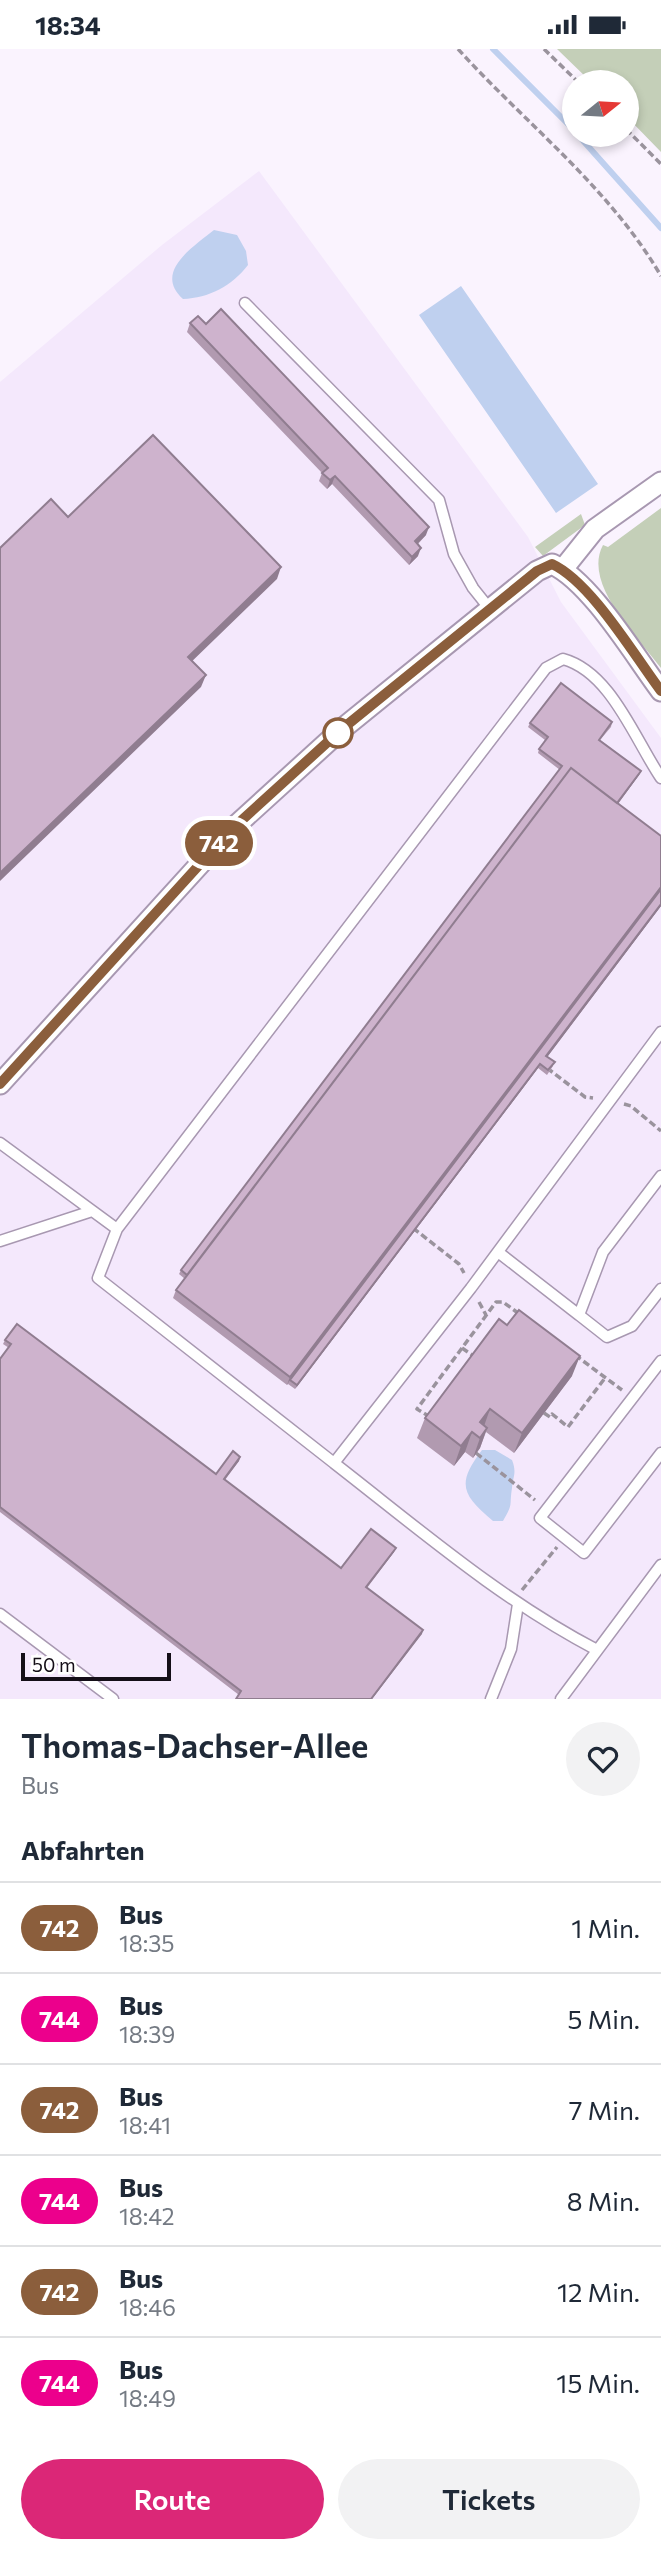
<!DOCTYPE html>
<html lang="de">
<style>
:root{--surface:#fff;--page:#f2f2f3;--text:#1f2937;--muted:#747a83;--line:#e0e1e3;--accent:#db2777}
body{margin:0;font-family:Commissioner,sans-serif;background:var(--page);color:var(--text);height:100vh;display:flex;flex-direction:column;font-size:26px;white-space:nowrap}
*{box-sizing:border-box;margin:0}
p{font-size:23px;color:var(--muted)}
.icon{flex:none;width:38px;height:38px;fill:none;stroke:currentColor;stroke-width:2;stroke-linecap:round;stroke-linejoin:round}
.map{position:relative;height:1650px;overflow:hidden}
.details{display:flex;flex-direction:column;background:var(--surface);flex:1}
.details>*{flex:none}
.badge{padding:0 14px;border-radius:23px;font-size:24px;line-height:46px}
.needle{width:46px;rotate:72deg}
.tools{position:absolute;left:562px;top:21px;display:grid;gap:14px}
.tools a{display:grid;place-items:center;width:77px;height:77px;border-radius:50%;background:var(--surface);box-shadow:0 4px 10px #0003;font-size:35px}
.scale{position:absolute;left:21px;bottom:18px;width:150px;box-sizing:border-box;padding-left:7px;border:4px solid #140e17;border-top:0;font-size:19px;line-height:24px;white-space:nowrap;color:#140e17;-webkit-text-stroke:5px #fff;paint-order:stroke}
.map>.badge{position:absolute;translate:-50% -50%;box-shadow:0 0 0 4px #fff}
h2{padding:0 21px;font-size:26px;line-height:63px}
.round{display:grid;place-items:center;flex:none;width:74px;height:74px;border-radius:37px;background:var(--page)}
.overview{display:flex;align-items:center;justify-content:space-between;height:119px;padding:0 21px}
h1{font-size:33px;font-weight:600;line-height:52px}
.button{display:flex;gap:14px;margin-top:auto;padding:14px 21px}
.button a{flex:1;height:80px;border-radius:42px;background:var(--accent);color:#fff;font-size:28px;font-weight:600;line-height:80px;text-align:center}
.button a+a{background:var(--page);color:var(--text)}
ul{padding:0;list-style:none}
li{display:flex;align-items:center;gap:21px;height:91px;padding:0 21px;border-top:2px solid var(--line)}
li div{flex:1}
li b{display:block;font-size:26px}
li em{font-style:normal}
li .badge{min-width:77px;font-weight:700;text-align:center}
.status{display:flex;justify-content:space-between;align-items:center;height:49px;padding:0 35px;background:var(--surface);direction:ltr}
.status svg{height:19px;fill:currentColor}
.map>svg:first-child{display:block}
</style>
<div class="status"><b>18:34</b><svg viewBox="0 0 49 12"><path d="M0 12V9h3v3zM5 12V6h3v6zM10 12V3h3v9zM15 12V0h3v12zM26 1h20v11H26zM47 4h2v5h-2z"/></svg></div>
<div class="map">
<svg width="661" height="1650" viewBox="0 0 661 1650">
<rect width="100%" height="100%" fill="#faf3fe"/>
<path fill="#f4e8fc" d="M259,122L528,488L561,553L661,689V1650H0V333L162,196Z"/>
<path fill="#c4cfb8" d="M557,0H661V103L627,68L626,33H591Z
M661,459V619C638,588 582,535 603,496L608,498Z
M581,465L585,476L543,507L535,498Z"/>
<path fill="#bfd0ef" d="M214,181L237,186L246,202L248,216C232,237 209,249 183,250C153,223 193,198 214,181Z
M461,237L598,435L556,464L419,266Z
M482,1401H495L512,1411C517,1424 513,1427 512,1439C509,1458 514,1453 503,1472H493C462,1446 456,1435 482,1401Z"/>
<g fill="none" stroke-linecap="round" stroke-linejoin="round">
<path stroke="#bfd0ef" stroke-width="6" d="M493,0L574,81
M578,86L661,179"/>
<defs>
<path id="lane" d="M245,254L439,451L454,505L473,539L489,559
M661,729C635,691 611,623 563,610L546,619L117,1180L98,1229L334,1414L471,1239L661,983
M0,1094L117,1180
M661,1127L603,1203L579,1266L607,1288L632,1277L661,1240
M0,1192L92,1162
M498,1203L579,1266
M661,1312L540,1469L584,1504L661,1404
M334,1414C419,1480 501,1551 597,1601
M0,1565L113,1650
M491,1650L511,1600L518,1555
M561,1650L661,1516"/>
<path id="street" d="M563,520L595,480L661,433
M0,1035L231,781L342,680L537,522L552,515C591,533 634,606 661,642"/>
</defs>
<use href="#lane" stroke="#a898b1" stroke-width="13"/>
<use href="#street" stroke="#a898b1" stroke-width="23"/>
<path stroke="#9a939d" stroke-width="3.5" stroke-dasharray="7 3.5" stroke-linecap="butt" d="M458,0C526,75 609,138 661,227
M544,0L578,33
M626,80L661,115
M547,1019L585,1048L593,1049
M624,1055L631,1057L661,1082
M413,1179L459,1215L464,1224
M479,1253L486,1266
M462,1299L475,1308
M575,1306L622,1341
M544,1364L550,1368L552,1365L568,1378L605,1329
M430,1368L417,1360L496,1253H503L518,1264
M476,1404L535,1451
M522,1541L557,1498"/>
<use href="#lane" stroke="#fff" stroke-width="10"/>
<use href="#street" stroke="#fff" stroke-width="19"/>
</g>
<path fill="#b19ab0" d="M190,274L206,275L426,486L418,495V507L409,516L332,435L327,440L319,432L322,424L187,283Z
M612,673L611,678L600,691L641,722L639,726L618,755L661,857L547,1008L553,1017L547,1026L538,1019L295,1340L288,1335L287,1336L173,1249L176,1241L185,1230L179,1225L181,1221L560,721L538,704L539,700L545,691L528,678L530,674Z
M5,1291L216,1425L240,1408L239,1412L225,1431L341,1519L394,1503L367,1539L422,1585L239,1646L0,1463V1310L9,1299L3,1295Z
M572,1327L514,1404L486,1383L480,1399L473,1409L465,1403L454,1417L417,1389L425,1369Z"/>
<path fill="#907d90" d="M335,427L332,435L327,440L330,431Z
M429,478L426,486L412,500L415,492Z
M421,499L418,507L409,516L412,508Z
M281,518L277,530L184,620L188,608Z
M206,626L201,638L0,832V824Z
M641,722L639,726L613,761L615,757Z
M661,838V842L290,1331L287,1336L290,1328Z
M661,855V857L545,1011L546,1007Z
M540,1015L538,1019L295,1340L297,1336Z
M580,1307L572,1327L514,1404L522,1384Z
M490,1360L483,1380L480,1373Z
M487,1379L480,1399L473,1409L480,1389Z
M472,1383L465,1403L454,1417L461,1397Z
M240,1408L239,1412L222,1434L224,1430Z
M396,1499L394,1503L364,1542L366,1538Z
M423,1581L422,1585L372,1650H371Z"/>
<path fill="#ceb3cd" stroke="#907d90" stroke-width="2" d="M221,260L429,478L415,492L421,499L412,508L335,427L330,431L322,424L328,419L190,274L198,267L206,275Z
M153,386L281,518L188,608L206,626L0,824V499L51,450L68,468Z
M561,634L612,673L599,691L641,722L617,754L571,719L187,1226L181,1221L562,717L539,700L548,688L530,674Z
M571,719L661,787V838L290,1328L176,1241Z
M661,840V855L546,1007L555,1013L548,1021L540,1015L297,1336L290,1331Z
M519,1261L580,1307L522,1384L490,1360L480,1373L487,1379L480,1389L472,1383L461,1397L425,1369L499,1270L507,1276Z
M17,1275L216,1425L233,1402L240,1408L224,1430L341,1519L371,1480L396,1499L366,1538L423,1581L371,1650H236L241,1642L0,1458V1310L11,1295L5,1291Z"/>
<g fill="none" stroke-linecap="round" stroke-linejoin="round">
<defs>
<path id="line" d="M0,1035L231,781L342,680L537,522L552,515C591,533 634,606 661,642"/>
</defs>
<use href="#line" stroke="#fff" stroke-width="16"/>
<use href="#line" stroke="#8b5e3c" stroke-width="10"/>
</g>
<circle fill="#fff" stroke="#8b5e3c" stroke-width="3.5" cx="338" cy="684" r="14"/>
</svg>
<div class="tools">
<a><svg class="needle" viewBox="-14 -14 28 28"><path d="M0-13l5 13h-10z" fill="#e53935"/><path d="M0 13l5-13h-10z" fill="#747a83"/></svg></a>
</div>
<div class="scale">50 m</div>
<b class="badge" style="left:219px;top:794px;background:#8b5e3c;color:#fff">742</b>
</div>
<section class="details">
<div class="overview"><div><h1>Thomas-Dachser-Allee</h1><p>Bus</p></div><a class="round"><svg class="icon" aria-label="heart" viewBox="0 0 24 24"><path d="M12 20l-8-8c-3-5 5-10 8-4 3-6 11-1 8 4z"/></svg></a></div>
<h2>Abfahrten</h2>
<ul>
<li><span class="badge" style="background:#8b5e3c;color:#fff">742</span><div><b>Bus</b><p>18:35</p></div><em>1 Min.</em></li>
<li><span class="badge" style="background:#ec008c;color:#fff">744</span><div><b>Bus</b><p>18:39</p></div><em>5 Min.</em></li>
<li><span class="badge" style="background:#8b5e3c;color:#fff">742</span><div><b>Bus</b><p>18:41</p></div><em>7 Min.</em></li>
<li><span class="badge" style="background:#ec008c;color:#fff">744</span><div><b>Bus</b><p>18:42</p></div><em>8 Min.</em></li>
<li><span class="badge" style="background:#8b5e3c;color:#fff">742</span><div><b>Bus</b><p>18:46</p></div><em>12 Min.</em></li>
<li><span class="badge" style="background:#ec008c;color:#fff">744</span><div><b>Bus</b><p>18:49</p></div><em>15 Min.</em></li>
</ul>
<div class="button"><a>Route</a><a>Tickets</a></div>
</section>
